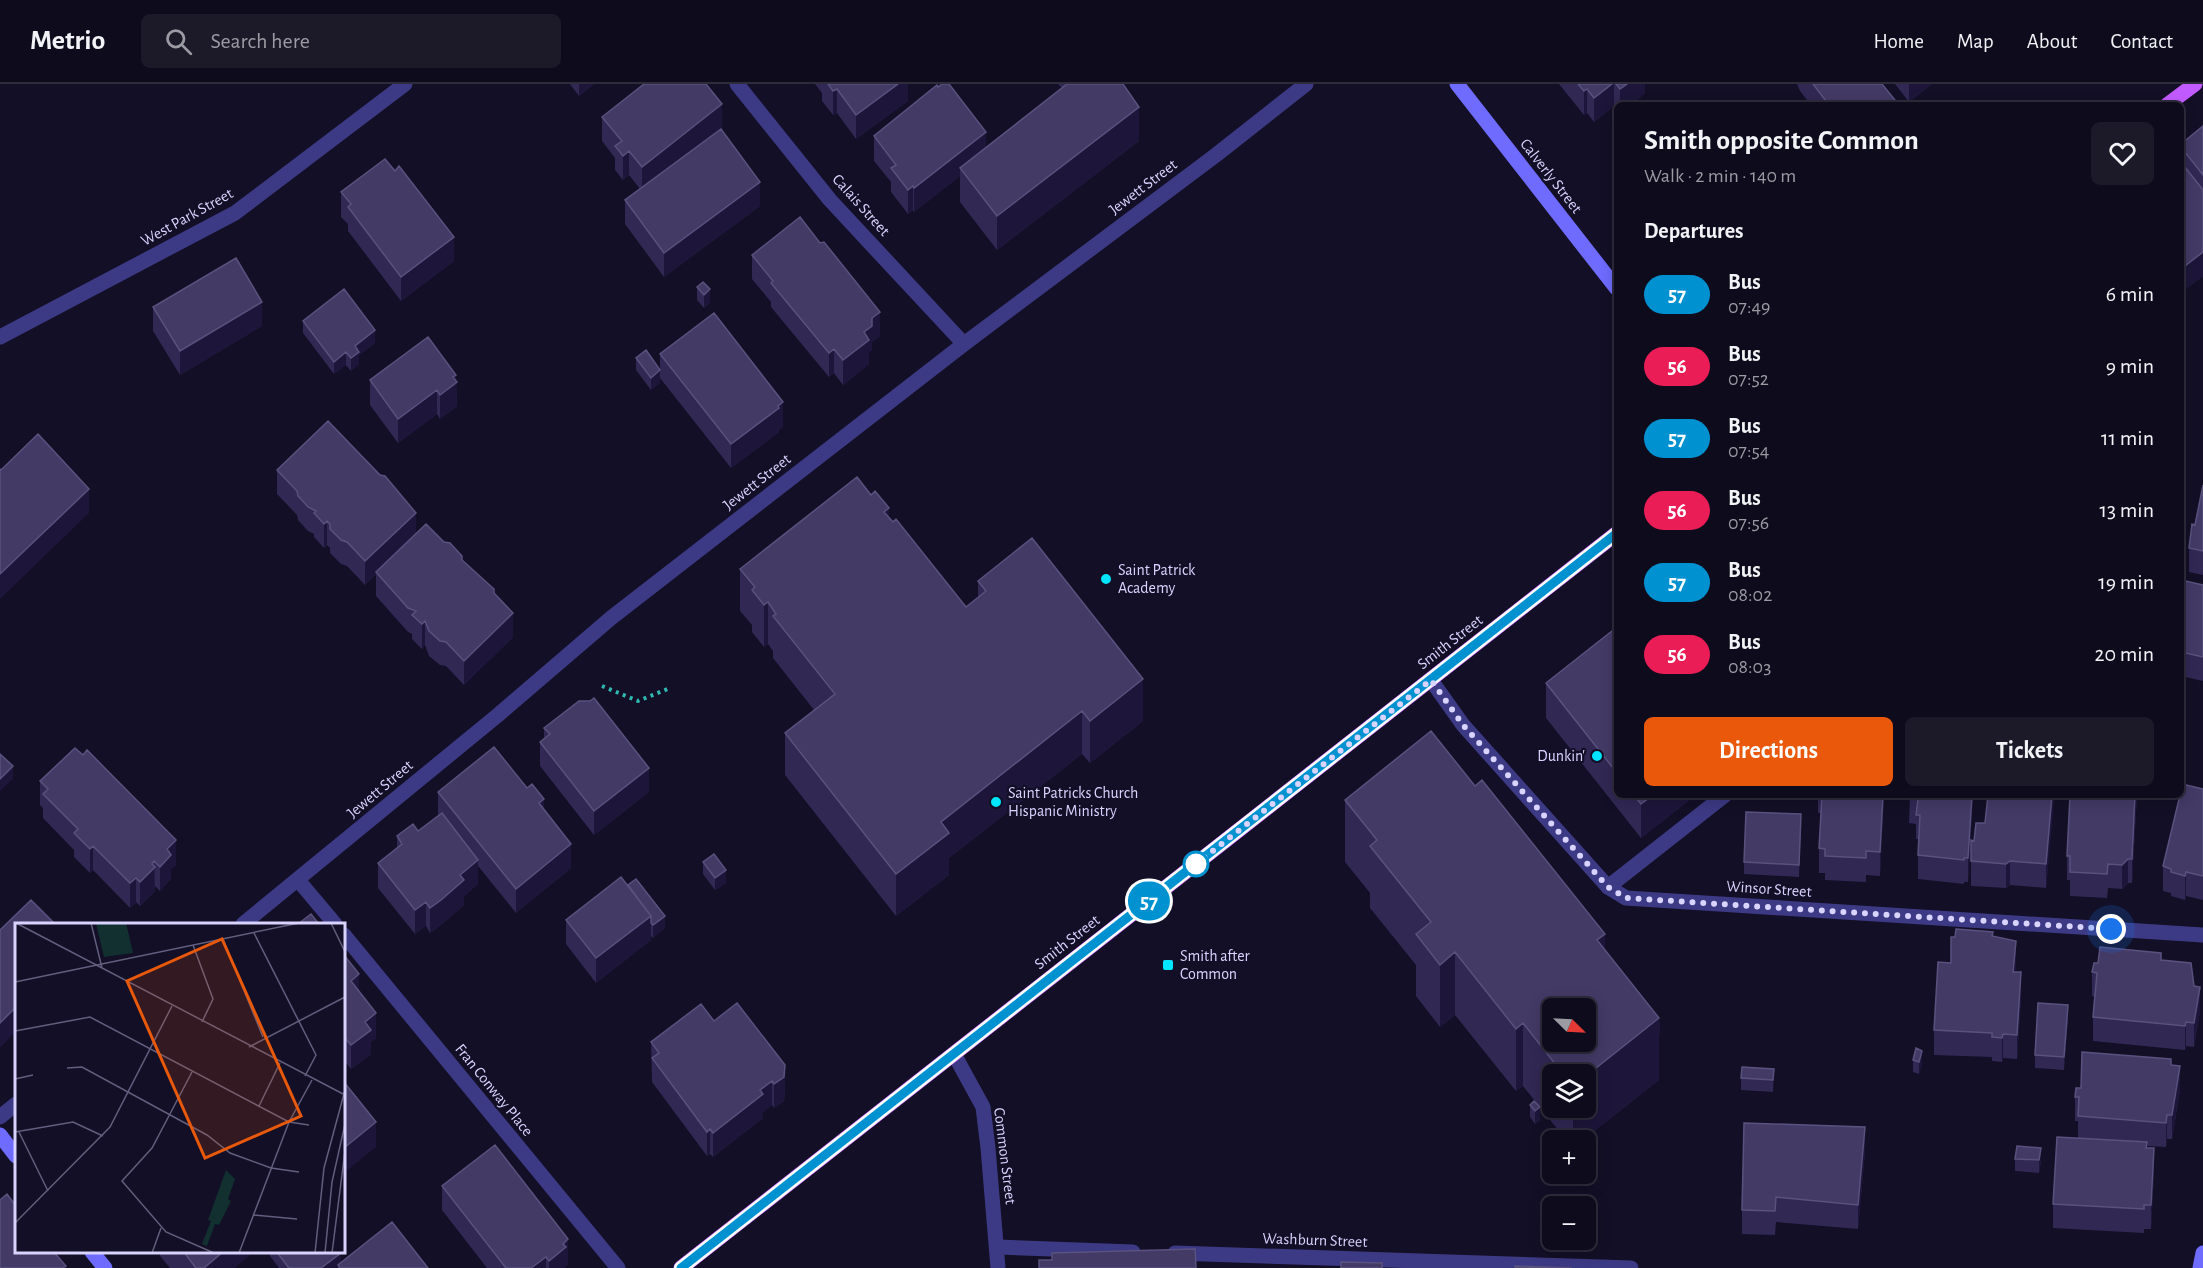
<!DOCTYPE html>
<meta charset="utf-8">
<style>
:root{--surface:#0e0b1c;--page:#1c1929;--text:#f1f3f6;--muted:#9b9ba3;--line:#2e2b3b;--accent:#ea580c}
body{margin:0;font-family:"Alegreya Sans",sans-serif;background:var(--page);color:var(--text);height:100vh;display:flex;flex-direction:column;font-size:22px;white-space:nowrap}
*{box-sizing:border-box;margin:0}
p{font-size:20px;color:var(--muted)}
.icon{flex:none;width:33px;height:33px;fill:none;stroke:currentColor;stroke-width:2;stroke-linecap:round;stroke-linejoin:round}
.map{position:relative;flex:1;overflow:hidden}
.panel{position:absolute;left:1614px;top:18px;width:570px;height:696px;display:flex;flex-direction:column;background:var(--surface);border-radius:9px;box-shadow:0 3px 15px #0003,0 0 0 2px var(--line)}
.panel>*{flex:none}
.badge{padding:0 12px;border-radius:20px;font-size:21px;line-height:39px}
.needle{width:39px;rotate:114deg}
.fabs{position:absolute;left:1542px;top:914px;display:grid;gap:12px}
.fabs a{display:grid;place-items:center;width:54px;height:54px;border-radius:9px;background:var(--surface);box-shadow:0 3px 15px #0003,0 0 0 2px var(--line);font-size:30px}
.you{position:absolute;width:30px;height:30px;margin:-15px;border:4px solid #fff;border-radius:50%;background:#1a73e8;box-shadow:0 0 0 9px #1a73e833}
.map>.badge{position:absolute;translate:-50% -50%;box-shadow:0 0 0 3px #fff}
h2{padding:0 30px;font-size:22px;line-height:54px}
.round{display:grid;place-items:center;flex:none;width:63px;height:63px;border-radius:9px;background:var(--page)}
.head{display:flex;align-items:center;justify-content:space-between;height:102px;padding:0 30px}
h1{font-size:28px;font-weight:700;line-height:45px}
.cta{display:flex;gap:12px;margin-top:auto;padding:12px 30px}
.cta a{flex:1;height:69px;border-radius:9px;background:var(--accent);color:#fff;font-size:24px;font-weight:700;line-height:69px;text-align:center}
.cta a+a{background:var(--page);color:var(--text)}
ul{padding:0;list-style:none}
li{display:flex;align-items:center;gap:18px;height:72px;padding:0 30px}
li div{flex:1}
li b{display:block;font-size:22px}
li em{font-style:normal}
li .badge{min-width:66px;font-weight:700;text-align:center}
header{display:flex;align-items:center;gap:36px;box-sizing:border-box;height:84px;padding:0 30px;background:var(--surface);border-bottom:2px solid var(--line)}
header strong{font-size:28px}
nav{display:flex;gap:33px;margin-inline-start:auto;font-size:21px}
.search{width:420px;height:54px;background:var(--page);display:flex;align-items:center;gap:15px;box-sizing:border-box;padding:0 21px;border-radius:9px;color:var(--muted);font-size:22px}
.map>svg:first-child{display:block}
</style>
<header>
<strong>Metrio</strong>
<div class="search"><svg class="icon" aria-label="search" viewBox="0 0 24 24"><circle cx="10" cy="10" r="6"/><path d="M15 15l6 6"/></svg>Search here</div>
<nav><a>Home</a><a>Map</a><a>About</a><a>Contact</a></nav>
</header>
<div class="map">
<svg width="2203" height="1184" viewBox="0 0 2203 1184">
<rect width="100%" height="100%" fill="#130f26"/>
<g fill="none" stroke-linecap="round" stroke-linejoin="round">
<path stroke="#2fb8b0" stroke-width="4" stroke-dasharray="3 4.5" stroke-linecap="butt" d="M602,602L638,617L670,604"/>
<path stroke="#3d3a85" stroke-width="15" d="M1608,803L1725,711"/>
<path stroke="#3d3a85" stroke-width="15" d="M737,0L830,116L964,260
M0,253L235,129L405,0
M1431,596L1463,641L1608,803L1626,814L2203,851
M298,796L335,840
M243,840L498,631L611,534L964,260L1216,71L1306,0
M344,851L618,1184
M954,970L983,1023L988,1064L998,1184
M0,1033L16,1020
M998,1163L1133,1168
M1175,1169L1631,1184"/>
<path stroke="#6f6bff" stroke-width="15" d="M1457,0L1617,205
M0,1051L16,1072
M92,1168L105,1184
M2200,1184L2203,1169"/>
<path stroke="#c25bff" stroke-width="15" d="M2167,21L2195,0
M681,1184L1617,449"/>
</g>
<path fill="#312854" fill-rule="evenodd" d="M570,0H594L579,12Z
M815,0H908V17L856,55L837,29L833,31L822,17V9Z
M1058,0H1123L1139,57L997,166L960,118V92L914,128L913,126L908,130L891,108V98L874,77V52L986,64L1062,4Z
M1559,0H1645V9L1631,21H1617V26L1614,22L1594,38L1587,29L1584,31Z
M1797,0H1882L1899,21H1811L1800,7Z
M1895,0H1932L1909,18Z
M602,33L722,44L721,45L760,122L664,193L625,140V116L640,105L629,91L623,96L615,86V74L602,57Z
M2203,42V192L2183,207V219L2181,224V60Z
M341,108L454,177L401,217L348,147V140L341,133Z
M752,171L880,252L872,258V266L869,268V280L843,301L834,289L829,293L771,223V218L752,195Z
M697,203L710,218L704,224L697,216Z
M153,223L262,242L180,291L153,247Z
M303,237L375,259L359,271V280L351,287L346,281L334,290L303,249Z
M660,270L783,342L779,346V348L731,384L660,294V299L651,306L636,286V274L660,286Z
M370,296L456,297L457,322L440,335L437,330L398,359L370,321Z
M277,386L416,450L462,476L494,509L513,553L464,601L446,582L440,581L429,572L425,561L422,565L412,555V550L408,548L376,512V490L365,501L347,482L341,480L330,469V464L327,461L324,464L314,453V450L308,447L298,436L297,431L277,410Z
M2203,401V491L2189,488V464Z
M889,433L966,523L978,514V497L1143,637L1090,679L1082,670L949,774V791L896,832L785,691V649L814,626L773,574V567L768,560L764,563L752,548V541L740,527V485Z
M2181,496L2203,501V597L2181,592Z
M1617,543V711H1696L1641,754L1546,634V599Z
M544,644L649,708L594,751L540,682V658L544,654Z
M40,697L176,781L171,785V795L160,807L155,802V807L140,822L136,818L130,824L93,786L90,789L74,773V766L43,734V724L40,721Z
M2203,705V816L2186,812L2185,816L2171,812V809L2163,807V782Z
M438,708L544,725L571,784L516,829L478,782V800L464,812V821L441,841L430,849L426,842L415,850L378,804V779L397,765V752L418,747L438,731Z
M1818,711H1884L1880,792L1866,791V798L1825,796V789H1819V764L1821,729H1818Z
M1910,711H1973L1968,798H1964V800L1918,795V755H1916V740L1909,739Z
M2054,711L2046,804L2010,801L2006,804L1971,802V756L1974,757L1985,739Z
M2070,711H2137L2132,799H2128L2122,805L2108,804L2107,814L2070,812V796H2067V772Z
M1345,716L1659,935L1660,949L1659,950V996L1583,1056H1566L1523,1002L1516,1007L1455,931L1440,943L1416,912V881L1370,824V809L1345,778ZM1552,990H1586V1023H1552Z
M1801,743L1799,793L1744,790V778Z
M703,778L726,799L715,806L703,790Z
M628,801L665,844L653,854L651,852V856L596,899L566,860V836Z
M1993,852L2016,882L2015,888L2021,913L2017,975L2003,974L2002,978L1992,977V973L1934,971V946L1951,879Z
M344,871L359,907L376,954L371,958V970L351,985L345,978L344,979Z
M2161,876L2194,902L2200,928L2194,963L2186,962L2185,966L2093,957V933L2094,913L2092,912V888L2098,879Z
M2068,934L2064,986L2035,984V971Z
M714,937L785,1005L784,1017L774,1024L772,1021L763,1028V1034L713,1073L710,1070L707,1072L652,998L651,958Z
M1913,976L1922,980L1919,990L1913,988Z
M2171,981L2180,1006L2172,1055H2167L2166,1063L2147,1062L2154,1088L2151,1145H2144V1149L2053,1144V1120L2078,1054V1037H2075V1013L2081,1004Z
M1774,985L1773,1008L1741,1006V994Z
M1534,1017L1540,1036L1535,1040L1530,1033V1021Z
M1865,1067L1858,1145L1776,1138L1775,1151L1742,1150V1126Z
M2015,1075L2041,1077L2039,1089L2015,1087Z
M442,1102L568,1180L566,1182V1184H487L442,1126Z
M160,1167H254L234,1184H170L160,1172Z
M270,1167H340L341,1178L428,1184H279L270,1172Z"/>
<path fill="#1d163a" d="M579,0H594L579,12Z
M898,0H908V17L856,55V31Z
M1612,0H1614V22L1594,38V14Z
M1627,0H1645V9L1631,21H1620V5Z
M1909,0H1932L1909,18Z
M837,5V29L833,31V7Z
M1587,5V29L1584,31V7Z
M722,20V44L642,107V83Z
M1139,23V57L997,166V132Z
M986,48V72L960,84V92L914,128V104Z
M629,67V91L623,96V72Z
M760,98V122L664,193V169Z
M913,102V126L908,130V106Z
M454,153V177L401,217V193Z
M2203,168V192L2183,207V219L2181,224V185Z
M710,205V218L704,224V211Z
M262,218V242L180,291V267Z
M880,228V252L872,258V266L869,268V280L843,301V276L864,248L872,234Z
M375,246V259L359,271V280L351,287V274L355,262Z
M834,265V289L829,293V269Z
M346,268V281L334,290V278Z
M660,286V299L651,306V294Z
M456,291L457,322L440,335V311L453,293Z
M437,306V330L398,359V335Z
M783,318V342L779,346V348L731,384V360Z
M89,405V429L0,515V490Z
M889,424V466L884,428Z
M416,429V453L376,488V490L365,501V477Z
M327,437V461L324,464V440Z
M768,518V560L764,563V521Z
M513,529V553L464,601V577Z
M425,537V561L422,565V540Z
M1143,595V637L1090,679V637Z
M1082,627V670L949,774V791L896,832V790L941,738Z
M13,682V695L0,707V695Z
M649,684V708L594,751V727Z
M1653,711H1696L1641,754V720Z
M1883,711H1884L1880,792V768Z
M1972,711H1973L1968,798V774Z
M2052,711H2054V720L2046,804V780Z
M2135,711H2137L2132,799V775Z
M544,715V739L539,719Z
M176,756V781L171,785V795L160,807V783L167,765Z
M571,760V784L516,829V805Z
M93,762V786L90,789V765Z
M2128,775V799L2122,805V781Z
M478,776V800L464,812V821L441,841L430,849V824L460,791Z
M154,777L155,807L140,822V798Z
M2010,777V801L2006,804V780Z
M726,786V799L715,806V794Z
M2186,788V812L2185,816V792Z
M136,794V818L130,824V799Z
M426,818V842L415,850V826Z
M651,832V856L596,899V874Z
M665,832V844L653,854V841Z
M1605,850V912L1597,856Z
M2016,857V882L2013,912V888Z
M1455,868V931L1440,943V881Z
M2021,888V913L2017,975V951Z
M359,890V914L351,897Z
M2200,903V928L2194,963V939Z
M2068,921V934L2064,986V973Z
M16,923V947L0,964V939Z
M376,929V954L371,958V970L351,985V961L365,938Z
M1659,934V937L1660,936V949L1659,950V996L1583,1056H1573V1023H1586V992Z
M2186,938V962L2185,966V942Z
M1523,939V1002L1516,1007V945Z
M2003,950V974L2002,978V954Z
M345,954V978L344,979V955Z
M1922,967V980L1919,990V978Z
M785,981V1005L784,1017L774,1024V1000Z
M2180,982V1006L2172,1055V1031Z
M772,997V1021L763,1028V1034L713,1073V1049L760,1006Z
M1540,1023V1036L1535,1040V1027Z
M2167,1031V1055L2166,1063V1039Z
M376,1038V1063L344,1089V1064Z
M1865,1043V1067L1858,1145V1121Z
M710,1045V1070L707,1072V1048Z
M2041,1064V1077L2039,1089V1076Z
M2154,1064V1088L2151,1145V1121Z
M568,1155V1180L566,1182V1184H549V1177L563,1160Z
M224,1167H254L234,1184H204Z
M341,1169V1181H338V1184H321Z
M546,1173V1184H531Z"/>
<path fill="#433a66" stroke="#5a527e" stroke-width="1.5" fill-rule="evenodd" d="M644,0H706L722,20L642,83L629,67L623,72L615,62L622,57L602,33Z
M828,0H898L856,31L837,5L833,7Z
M942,0H949L986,48L914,104L913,102L908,106L891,84L896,81L874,52L937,1L938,3Z
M1067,0H1123L1139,23L997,132L960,84Z
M1578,0H1612L1594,14L1587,5L1584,7Z
M1616,0H1627L1620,5Z
M1813,0H1882L1899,21H1829Z
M2203,42V91L2181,63V60Z
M721,45L760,98L664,169L625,116Z
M385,75L395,87L399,82L454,153L401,193L348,123L351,120L341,108Z
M2181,78L2203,106V168L2181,185Z
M800,133L820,159L824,158L880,228L872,234V242L864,248L869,256L843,276L834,265L829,269L771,199L773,197L752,171Z
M236,174L262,218L180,267L153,223Z
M703,198L710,205L704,211L697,203Z
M344,205L375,246L355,262L359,268L351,274L346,268L334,278L303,237Z
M714,229L783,318L778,322L779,324L731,360L660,270Z
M428,253L456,291L453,293L457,298L440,311L437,306L398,335L370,296Z
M646,266L660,286L651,294L636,274Z
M328,337L380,391L385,392L416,429L365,477L347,458L341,456L330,445V440L327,437L324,440L314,429L316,427L308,423L298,412L297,407L277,386Z
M38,350L89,405L0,490V385L1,386Z
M857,393L871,411L875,407L889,424L884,428L893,438L896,435L966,523L986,507L978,497L1032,454L1143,595L1090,637L1082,627L941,738L949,749L896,790L785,649L835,610L773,532L776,530L768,518L764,521L752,506L755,503L740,485Z
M2203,401V467L2189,464L2192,440L2195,441Z
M426,440L444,458L450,459L462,472V476L494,505V509L513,529L464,577L446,558L440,557L429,547L425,537L422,540L412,531L416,527L408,524L376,488Z
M2181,496L2203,501V573L2181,568Z
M1617,543V689L1546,599Z
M594,614L649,684L594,727L540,658L550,650L544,644L579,617H590Z
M1431,647L1475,702L1482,696L1605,850L1597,856L1659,934L1586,992V990H1563L1523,939L1516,945L1455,868L1440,881L1416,850L1431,838L1370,762L1377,756L1345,716ZM1552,924H1586V957H1552Z
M494,663L527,704L532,700L544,715L539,719L571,760L516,805L438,708Z
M75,664L83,671L87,666L176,756L167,765L171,771L160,783L154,777L152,780L155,783L140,798L136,794L130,799L93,762L90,765L74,749L78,745L43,710L48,705L40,697Z
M0,670L13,682L0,695Z
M2182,700L2203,705V792L2186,788L2185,792L2171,788V785L2163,782L2180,711H2181Z
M1634,711H1653L1641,720Z
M1822,711H1883L1880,768L1866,767V774L1825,772V765L1819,764Z
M1910,711H1972L1968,774H1964V776L1918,771L1920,731H1916L1918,715H1909Z
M1988,711H2052L2046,780L2010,777L2006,780L1971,777V756L1974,757L1976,739H1985Z
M2070,711H2135L2132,775H2128L2122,781L2108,780L2107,790L2070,788V772H2067Z
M1746,728L1801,730L1799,781L1744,778Z
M442,729L478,776L460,791L464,796L441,816L430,824L426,818L415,826L378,779L402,760L397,752L413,740L418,747Z
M714,770L726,786L715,794L703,778Z
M621,793L651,832L596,874L566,836Z
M636,795L665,832L653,841L651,839V832L628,801Z
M31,816L55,840H16V923L0,939V846Z
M311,830L319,840H298Z
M1956,845L1993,848L1992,852L2016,857L2013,888H2021L2017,951L2003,950L2002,954L1992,953V949L1934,946L1938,878L1951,879V853H1955Z
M2100,863L2161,869V876L2191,879L2194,902L2200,903L2194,939L2186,938L2185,942L2093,933L2097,889L2092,888L2094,879H2098Z
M344,871L359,890L351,897L376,929L365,938L371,946L351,961L345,954L344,955Z
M737,919L785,981L784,993L774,1000L772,997L760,1006L763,1010L713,1049L710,1045L707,1048L652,974L659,969L651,958L701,920L714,937Z
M2038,919L2068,921L2064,973L2035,971Z
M1916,964L1922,967L1919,978L1913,976Z
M2082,968L2171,975V981L2180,982L2172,1031H2167L2166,1039L2078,1032L2079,1013H2075L2076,1004H2081Z
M1742,983L1774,985L1773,996L1741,994Z
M344,998L376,1038L344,1064Z
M1534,1017L1540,1023L1535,1027L1530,1021Z
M1744,1039L1865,1043L1858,1121L1776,1113L1775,1127L1742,1126Z
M2057,1053L2147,1058L2146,1064H2154L2151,1121H2144V1125L2053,1120Z
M495,1061L568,1155L563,1160L566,1163L549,1177L546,1173L531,1184H506L442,1102Z
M2017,1062L2041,1064L2039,1076L2015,1075Z
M7,1110L16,1122V1167H53L66,1182L63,1184H0V1116Z
M392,1138L428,1184H340L338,1181Z
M1195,1165L1196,1184H1039V1176H1052V1169Z
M183,1167H224L204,1184H196Z
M276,1167H340L341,1169L321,1184H289Z
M1341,1178L1382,1179V1184H1341Z
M1515,1182L1572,1184H1515Z"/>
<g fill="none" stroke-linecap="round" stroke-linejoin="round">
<defs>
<path id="line" d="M681,1184L1617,449"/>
</defs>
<use href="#line" stroke="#fff" stroke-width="14"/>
<use href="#line" stroke="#0092d0" stroke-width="9"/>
<path stroke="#d9d4ff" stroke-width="6" stroke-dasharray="0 10.8" d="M1196,780L1431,596L1463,641L1608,803L1626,814L2111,845"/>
</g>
<g fill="#00e5ff" stroke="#130f26" stroke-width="2">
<circle cx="1106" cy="495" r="6"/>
<circle cx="1597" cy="672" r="6"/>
<circle cx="996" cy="718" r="6"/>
<rect x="1162" y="875" width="12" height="12" rx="3"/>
</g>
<circle fill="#fff" stroke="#0092d0" stroke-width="3" cx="1196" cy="780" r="12"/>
<g text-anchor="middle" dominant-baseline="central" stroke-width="4.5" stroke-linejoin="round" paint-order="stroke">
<g font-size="16" fill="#d9d4ff" stroke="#130f26">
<text transform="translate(1551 92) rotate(52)">Calverly Street</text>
<text transform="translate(1143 103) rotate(-37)">Jewett Street</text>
<text transform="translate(861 121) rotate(48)">Calais Street</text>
<text transform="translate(187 133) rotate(-29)">West Park Street</text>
<text transform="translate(757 398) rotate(-38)">Jewett Street</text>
<text transform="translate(1450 558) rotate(-38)">Smith Street</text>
<text transform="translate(380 705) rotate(-40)">Jewett Street</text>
<text transform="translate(1769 805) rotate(4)">Winsor Street</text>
<text transform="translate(1067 858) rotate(-38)">Smith Street</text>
<text transform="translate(494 1006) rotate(51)">Fran Conway Place</text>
<text transform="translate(1005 1072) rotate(83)">Common Street</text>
<text transform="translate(1315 1156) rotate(2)">Washburn Street</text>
</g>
<g font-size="16" fill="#d9d4ff" stroke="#130f26" text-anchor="start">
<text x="1118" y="486">Saint Patrick<tspan x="1118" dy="18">Academy</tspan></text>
<text x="1585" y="672" text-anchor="end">Dunkin'</text>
<text x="1008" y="709">Saint Patricks Church<tspan x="1008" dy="18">Hispanic Ministry</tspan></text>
<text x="1180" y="872">Smith after<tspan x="1180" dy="18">Common</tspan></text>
</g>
</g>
<g transform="translate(15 839)">
<rect width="330" height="330" fill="#130f26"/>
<path d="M111,0L118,30L89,34L81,1ZM211,247L220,256L213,276L216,278L204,302L200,301L192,323L187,321L196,298L193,297Z" fill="#12302f"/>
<path fill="none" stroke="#625e7d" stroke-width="1.5" d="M1,0L330,172M76,0L87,45M316,0L330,29M239,10L301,132L290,153M208,16L248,114M178,22L198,76L187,99M0,59L284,0M0,108L75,94L274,199L294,202M234,124L330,74M52,145L67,144L192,212L215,230L256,245L284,249M177,149L137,225L107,258L151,309L199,330M0,156L18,152M244,183L265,140M0,209L58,199L88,213M4,209L33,268M239,292L282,296M0,300L95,204L157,83M137,330L146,305M224,330L274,199L297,157M300,330L309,245L330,167M310,330L317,259L330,201M317,330L330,228"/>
<path fill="#e8590c" fill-opacity="0.15" stroke="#e8590c" stroke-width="3" d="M207,16L286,193L190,235L112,58Z"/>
<rect width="330" height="330" fill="none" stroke="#d9d4ff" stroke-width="3"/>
</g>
</svg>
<div class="fabs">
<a><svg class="needle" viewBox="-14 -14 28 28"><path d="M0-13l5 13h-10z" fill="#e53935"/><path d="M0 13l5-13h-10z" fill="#9b9ba3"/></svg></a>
<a><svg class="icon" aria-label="layers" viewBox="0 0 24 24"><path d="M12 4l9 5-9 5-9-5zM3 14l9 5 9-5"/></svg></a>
<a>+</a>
<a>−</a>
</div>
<div class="you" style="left:2111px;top:845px"></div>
<b class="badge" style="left:1149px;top:817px;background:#0092d0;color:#fff">57</b>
<section class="panel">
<div class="head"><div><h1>Smith opposite Common</h1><p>Walk · 2 min · 140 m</p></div><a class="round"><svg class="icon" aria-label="heart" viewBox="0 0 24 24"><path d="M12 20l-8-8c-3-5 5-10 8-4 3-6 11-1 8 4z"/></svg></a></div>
<h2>Departures</h2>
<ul>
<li><span class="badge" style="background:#0092d0;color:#fff">57</span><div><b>Bus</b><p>07:49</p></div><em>6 min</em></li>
<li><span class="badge" style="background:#ea1d57;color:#fff">56</span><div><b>Bus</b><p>07:52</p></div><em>9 min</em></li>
<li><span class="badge" style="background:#0092d0;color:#fff">57</span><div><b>Bus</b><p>07:54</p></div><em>11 min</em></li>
<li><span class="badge" style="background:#ea1d57;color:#fff">56</span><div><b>Bus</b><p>07:56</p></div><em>13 min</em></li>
<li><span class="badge" style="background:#0092d0;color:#fff">57</span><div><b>Bus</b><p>08:02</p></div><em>19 min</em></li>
<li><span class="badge" style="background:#ea1d57;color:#fff">56</span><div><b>Bus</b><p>08:03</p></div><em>20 min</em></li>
</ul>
<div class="cta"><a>Directions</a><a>Tickets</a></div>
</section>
</div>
